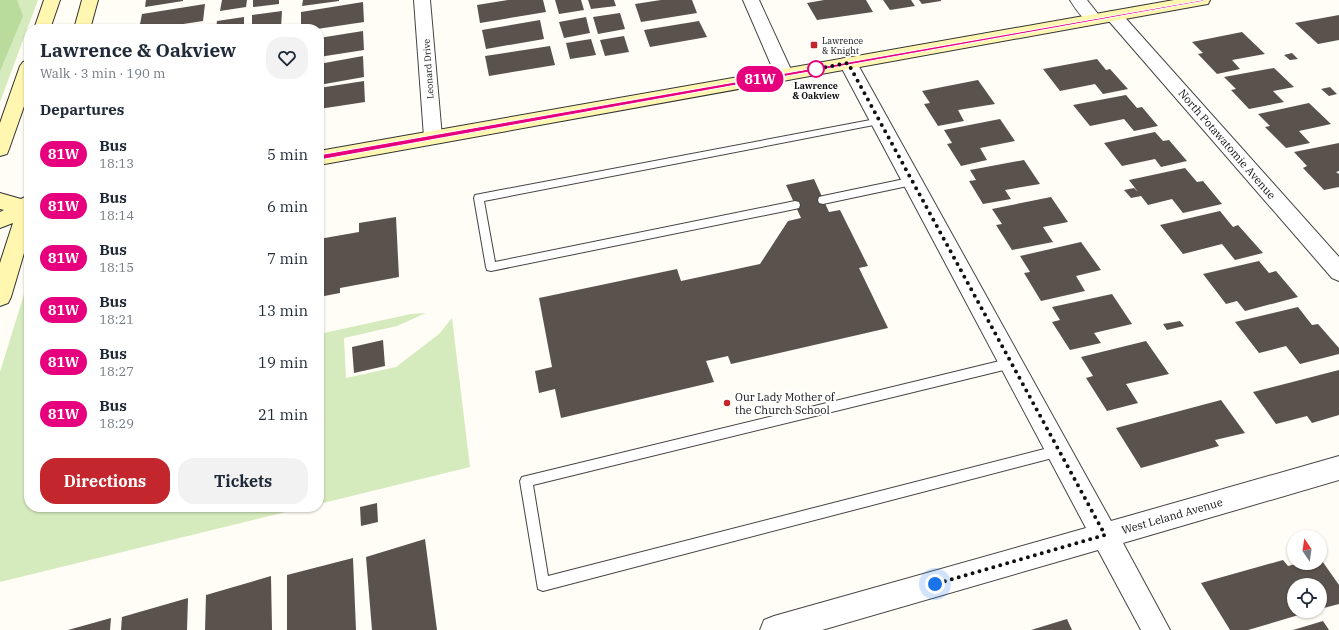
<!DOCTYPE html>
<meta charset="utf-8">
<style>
:root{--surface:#fff;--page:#f2f2f3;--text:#1f2937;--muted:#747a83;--accent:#c4262e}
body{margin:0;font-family:"IBM Plex Serif",serif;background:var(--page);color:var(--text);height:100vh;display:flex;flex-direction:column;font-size:15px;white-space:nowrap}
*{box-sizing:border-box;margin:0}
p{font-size:13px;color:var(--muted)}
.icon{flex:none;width:22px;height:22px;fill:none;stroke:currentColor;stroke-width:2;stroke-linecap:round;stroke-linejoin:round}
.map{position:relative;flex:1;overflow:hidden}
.sheet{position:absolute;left:24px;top:24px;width:300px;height:488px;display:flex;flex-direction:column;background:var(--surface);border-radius:16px;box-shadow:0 1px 3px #0004}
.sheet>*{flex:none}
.badge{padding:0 8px;border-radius:13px;font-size:14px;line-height:26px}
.needle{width:26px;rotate:347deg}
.controls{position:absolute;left:1287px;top:530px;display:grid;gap:8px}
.controls a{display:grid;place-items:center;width:40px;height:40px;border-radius:50%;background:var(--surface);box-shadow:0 1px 3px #0004;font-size:20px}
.you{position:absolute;width:20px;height:20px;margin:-10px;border:3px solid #fff;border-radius:50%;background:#1a73e8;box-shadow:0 0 0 6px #1a73e833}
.map>.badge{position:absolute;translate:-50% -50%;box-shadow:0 0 0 2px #fff}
h2{padding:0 16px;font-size:15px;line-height:36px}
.round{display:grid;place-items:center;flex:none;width:42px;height:42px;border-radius:16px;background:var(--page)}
.head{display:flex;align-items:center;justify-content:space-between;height:68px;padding:0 16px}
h1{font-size:19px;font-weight:700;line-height:30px}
.primary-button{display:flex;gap:8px;margin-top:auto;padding:8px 16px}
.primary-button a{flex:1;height:46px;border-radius:16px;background:var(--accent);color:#fff;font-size:16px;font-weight:700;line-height:46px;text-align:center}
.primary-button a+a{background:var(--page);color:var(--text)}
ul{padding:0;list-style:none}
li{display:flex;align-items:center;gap:12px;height:52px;padding:0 16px}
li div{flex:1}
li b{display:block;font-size:15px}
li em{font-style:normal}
li .badge{min-width:44px;font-weight:700;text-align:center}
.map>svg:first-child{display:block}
</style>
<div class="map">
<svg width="1339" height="630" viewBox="0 0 1339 630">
<rect width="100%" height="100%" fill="#fffdf5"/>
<path fill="#d5ebbd" d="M0,0H38L0,102Z
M29,278V507H306L0,582V372Z
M426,313L397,326L344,338L346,378L396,367L439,334L452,318L470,467L319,504V334L411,314Z"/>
<path fill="#b9dc9c" d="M0,0H17L23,16L0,71Z"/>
<path fill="#5a524d" d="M146,0H183V1L145,7Z
M222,0H247L246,7L220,11Z
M253,0H279V4L253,7Z
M303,0H339V1L302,6Z
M508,0H543L546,12L480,23L477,5Z
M555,0H581L584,10L559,14Z
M588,0H614L616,6L591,9Z
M661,0H692L697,13L641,22L635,4Z
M824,0H866L873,12L817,20L807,3Z
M883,0H911L915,6L890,10Z
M919,0H941V1L922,4Z
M363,2L364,22L317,29H301V12Z
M205,4L203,21L150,29H139L142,14Z
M282,11L281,28L252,29V15Z
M620,13L625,29L598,34L593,17Z
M1339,15V40L1318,44L1295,23Z
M244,17V29H216L217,21Z
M586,17L590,33L564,38L559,22Z
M540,20L544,39L486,49L482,30Z
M699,21L707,37L650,47L644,30Z
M363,31L364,50L319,57V38Z
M1242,32L1265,54L1232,60L1240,69L1217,74L1198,54L1203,53L1192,42Z
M624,36L629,52L605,56L600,40Z
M591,39L596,55L570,59L566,43Z
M550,46L555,65L489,76L485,56Z
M1292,53L1298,59L1290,60L1284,55Z
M363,56L364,77L319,85V64Z
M1097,59L1106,70L1110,69L1128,89L1103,94L1095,84L1060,91L1043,69Z
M1274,68L1294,87L1273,91L1284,102L1249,109L1231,90L1236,89L1224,77Z
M978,80L995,104L958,110L964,121L938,126L924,104L930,103L922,91Z
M364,81L365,102L319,109V88Z
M1330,87L1337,94L1329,96L1321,89Z
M1126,95L1137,108L1142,107L1158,126L1134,131L1124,119L1090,126L1073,105Z
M1309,103L1331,124L1299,131L1310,143L1286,148L1265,127L1270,126L1258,114Z
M1000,119L1015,141L980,148L987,160L961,166L947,144L952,143L944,130Z
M1155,132L1163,141L1169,140L1187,161L1161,167L1155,159L1122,166L1104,143Z
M1339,143V171L1336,172L1339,174V187L1324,190L1303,168L1307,166L1294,152Z
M1024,160L1040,184L1005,190L1011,199L983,204L969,181L976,180L970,170Z
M1185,168L1197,182L1203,181L1222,204L1183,213L1172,199L1148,205L1141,196L1131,198L1124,190L1134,188L1138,192L1129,180Z
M814,179L829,212L840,210L868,266L859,268L888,328L731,364L728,356L706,361L714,382L561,418L555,389L539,393L535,371L552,367L539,298L677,269L681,281L760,264L788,221L801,218L786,185Z
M1051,197L1068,222L1043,227L1053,242L1012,250L996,225L1002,224L992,209Z
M1220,211L1233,227L1238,225L1263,253L1235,260L1222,244L1183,254L1160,225Z
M396,217L399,277L340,288V293L319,297V239L359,232V223Z
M1081,242L1101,270L1076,276L1085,291L1041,301L1024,273L1030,272L1020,256Z
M1259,261L1269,273L1276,271L1298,297L1245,311L1237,301L1226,304L1203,274Z
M1112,294L1132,324L1094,333L1101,343L1070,350L1052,322L1060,320L1052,307Z
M1298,307L1312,325L1318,324L1339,348V354L1300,364L1286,346L1259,353L1235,322Z
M1180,321L1184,326L1167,330L1163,324Z
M383,340L385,366L354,373L352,347Z
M1146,341L1169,374L1126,384L1138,403L1107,411L1086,378L1093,376L1081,357Z
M1339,370V415L1312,423L1307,416L1276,424L1253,392Z
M1221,400L1245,433L1215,440L1219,446L1141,468L1116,428Z
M377,503L378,522L361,526L360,507Z
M425,539L437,630H372L366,557Z
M353,558L356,630H287V575Z
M1320,558L1339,585V604L1320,609V585H1294V611H1312L1248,630H1230L1201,583L1283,560L1288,566L1299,563H1320Z
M271,576L272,630H205L206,595Z
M188,598L187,630H121L122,617Z
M111,618L110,630H68Z
M1067,619L1072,630H1031Z
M1323,621L1329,630H1293Z"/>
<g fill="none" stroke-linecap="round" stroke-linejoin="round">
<defs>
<path id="lane" d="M881,118L884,119L886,121L884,123L484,201L495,262L795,201L799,202L800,205L799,208L795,209L491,271L487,270L486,267L474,198L475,195Z
M914,177L917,178L919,181L917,184L823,204L819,203L818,200L819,197L823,196Z
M1012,358L1016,359L1018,363L1016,367L1012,368L533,485L548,576L1060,445L1064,447L1066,451L1064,455L543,591L538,589L520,481L522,477Z"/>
<path id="street" d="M414,0H430L442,137L440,142L433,144L426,142L424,137Z
M743,0H759L793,74L790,78L784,80L778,78L775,74Z
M1070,0H1087L1102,19L1100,23C1086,26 1077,11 1070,0Z
M1114,11L1120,12L1339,257V281L1332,278L1108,20L1106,16L1108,12Z
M848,57L854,59L857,63L1111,521L1339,456V480L1123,543L1170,630H1141L1098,550L822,630H760L764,620L774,616L1086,528L839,63L842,59Z"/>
<path id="secondary" d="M44,0H60L50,29H34Z
M82,0H98L90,29H74Z
M1174,0H1210L1208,4L1202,5L319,165V151Z
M29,60V92L9,149L7,154L0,156V123L20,66L23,62Z
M0,193L21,199L29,195V236L11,297L8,303L0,306V263L13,223L0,228V212L4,210L0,209Z"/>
</defs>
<use href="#lane" stroke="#444" stroke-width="2"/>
<use href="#street" stroke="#444" stroke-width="2"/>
<use href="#secondary" stroke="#333" stroke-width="2"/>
<use href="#lane" fill="#fff" fill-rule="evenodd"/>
<use href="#street" fill="#fff" fill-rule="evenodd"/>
<use href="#secondary" fill="#fff6b0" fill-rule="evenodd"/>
</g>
<path fill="#e6007e" stroke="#fff" d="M1202,0H1204V1L319,160L316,158L319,155Z"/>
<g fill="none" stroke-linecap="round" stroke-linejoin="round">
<path stroke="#111" stroke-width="4" stroke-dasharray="0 7.2" d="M816,69L810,70L848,63L1105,535L935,584"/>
</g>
<g fill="#c4262e" stroke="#fff" stroke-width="1.5">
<rect x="810" y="41" width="8" height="8" rx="2"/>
<circle cx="727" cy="403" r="4"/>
</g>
<circle fill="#fff" stroke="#e6007e" stroke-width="2" cx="816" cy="69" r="8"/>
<g text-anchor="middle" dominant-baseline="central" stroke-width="4" stroke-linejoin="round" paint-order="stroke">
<g font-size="9" fill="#111" stroke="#fff" text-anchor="start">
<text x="822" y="40">Lawrence<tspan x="822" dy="10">&amp; Knight</tspan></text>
</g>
<g font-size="9" fill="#111" stroke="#fff">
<text transform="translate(428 69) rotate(-94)">Leonard Drive</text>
</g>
<g font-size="9" font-weight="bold" fill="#111" stroke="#fff">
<text x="816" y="85">Lawrence<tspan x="816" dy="10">&amp; Oakview</tspan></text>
</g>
<g font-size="11" fill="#111" stroke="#fff">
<text transform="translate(1227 144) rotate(49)">North Potawatomie Avenue</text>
<text transform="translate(1172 516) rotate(-16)">West Leland Avenue</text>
</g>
<g font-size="11" fill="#111" stroke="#fff" text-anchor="start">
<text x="735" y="397">Our Lady Mother of<tspan x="735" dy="13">the Church School</tspan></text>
</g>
</g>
</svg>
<div class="controls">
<a><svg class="needle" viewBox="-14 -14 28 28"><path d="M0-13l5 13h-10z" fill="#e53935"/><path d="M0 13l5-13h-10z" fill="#747a83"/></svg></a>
<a><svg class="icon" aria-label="locate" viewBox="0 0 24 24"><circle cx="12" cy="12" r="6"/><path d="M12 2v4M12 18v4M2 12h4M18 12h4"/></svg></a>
</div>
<div class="you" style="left:935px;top:584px"></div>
<b class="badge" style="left:760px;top:79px;background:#e6007e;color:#fff">81W</b>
<section class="sheet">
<div class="head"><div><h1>Lawrence &amp; Oakview</h1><p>Walk · 3 min · 190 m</p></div><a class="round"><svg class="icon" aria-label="heart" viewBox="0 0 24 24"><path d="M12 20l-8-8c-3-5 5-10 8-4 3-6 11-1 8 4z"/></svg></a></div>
<h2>Departures</h2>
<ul>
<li><span class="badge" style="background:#e6007e;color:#fff">81W</span><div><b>Bus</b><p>18:13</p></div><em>5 min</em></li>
<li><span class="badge" style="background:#e6007e;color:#fff">81W</span><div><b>Bus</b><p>18:14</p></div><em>6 min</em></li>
<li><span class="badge" style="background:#e6007e;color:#fff">81W</span><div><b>Bus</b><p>18:15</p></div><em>7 min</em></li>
<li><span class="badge" style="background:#e6007e;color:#fff">81W</span><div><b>Bus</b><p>18:21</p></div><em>13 min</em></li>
<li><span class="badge" style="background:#e6007e;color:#fff">81W</span><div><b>Bus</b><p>18:27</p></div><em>19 min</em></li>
<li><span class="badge" style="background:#e6007e;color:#fff">81W</span><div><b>Bus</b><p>18:29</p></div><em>21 min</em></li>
</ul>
<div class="primary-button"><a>Directions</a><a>Tickets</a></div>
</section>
</div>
